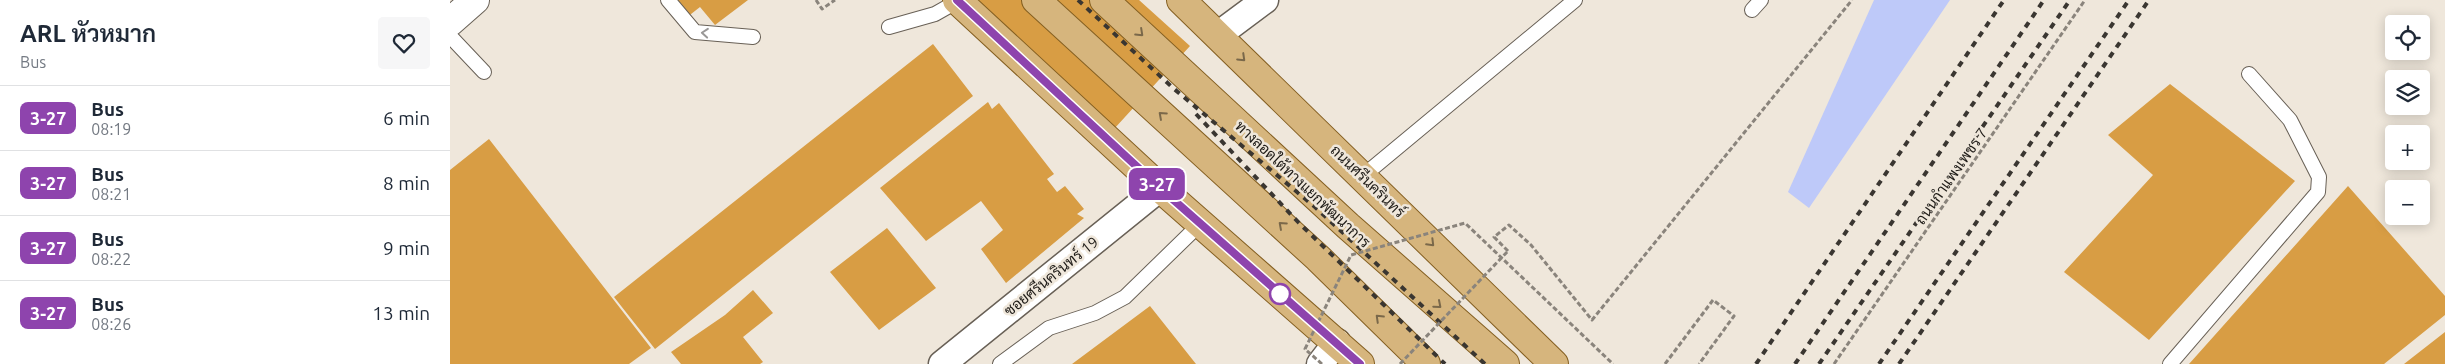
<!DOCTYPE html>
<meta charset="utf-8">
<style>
:root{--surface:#fff;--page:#f6f6f7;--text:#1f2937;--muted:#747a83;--line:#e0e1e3}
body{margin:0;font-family:Ubuntu,Sarabun,sans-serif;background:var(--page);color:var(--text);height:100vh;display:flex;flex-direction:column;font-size:19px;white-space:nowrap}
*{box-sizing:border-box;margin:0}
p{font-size:16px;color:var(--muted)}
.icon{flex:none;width:28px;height:28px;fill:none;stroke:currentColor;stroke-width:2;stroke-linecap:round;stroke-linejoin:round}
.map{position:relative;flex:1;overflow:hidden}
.drawer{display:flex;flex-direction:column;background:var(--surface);width:450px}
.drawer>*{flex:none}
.badge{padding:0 10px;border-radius:8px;font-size:18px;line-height:32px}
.tools{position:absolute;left:1935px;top:15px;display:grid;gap:10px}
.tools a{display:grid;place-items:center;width:45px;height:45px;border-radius:5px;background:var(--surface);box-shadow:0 2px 12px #0003;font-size:25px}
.map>.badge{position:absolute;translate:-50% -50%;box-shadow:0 0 0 2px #fff}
.round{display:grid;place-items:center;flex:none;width:52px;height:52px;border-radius:5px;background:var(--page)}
.overview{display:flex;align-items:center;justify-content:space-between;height:85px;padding:0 20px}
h1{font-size:24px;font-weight:600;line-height:38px}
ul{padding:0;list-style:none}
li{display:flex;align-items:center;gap:15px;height:65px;padding:0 20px;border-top:1px solid var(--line)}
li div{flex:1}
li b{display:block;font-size:19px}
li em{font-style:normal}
li .badge{min-width:55px;font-weight:700;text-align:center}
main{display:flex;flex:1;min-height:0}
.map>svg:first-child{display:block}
</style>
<main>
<section class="drawer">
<div class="overview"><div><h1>ARL หัวหมาก</h1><p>Bus</p></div><a class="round"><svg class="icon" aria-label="heart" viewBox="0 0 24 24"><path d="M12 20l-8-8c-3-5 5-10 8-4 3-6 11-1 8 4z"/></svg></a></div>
<ul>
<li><span class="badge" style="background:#8e44ad;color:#fff">3-27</span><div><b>Bus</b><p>08:19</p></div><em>6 min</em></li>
<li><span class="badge" style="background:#8e44ad;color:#fff">3-27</span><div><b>Bus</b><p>08:21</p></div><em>8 min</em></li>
<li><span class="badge" style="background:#8e44ad;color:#fff">3-27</span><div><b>Bus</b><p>08:22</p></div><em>9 min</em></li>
<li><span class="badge" style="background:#8e44ad;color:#fff">3-27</span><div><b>Bus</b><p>08:26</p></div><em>13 min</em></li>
</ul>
</section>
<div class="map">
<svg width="1995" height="364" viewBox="0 0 1995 364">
<rect width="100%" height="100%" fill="#efe7db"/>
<path fill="#bec9f9" d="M1424,0H1500L1359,208L1338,192Z"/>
<path fill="#d89d44" d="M221,0H298L265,25L250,7L236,18Z
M523,0H689L740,46L664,129Z
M483,44L523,96L205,349L164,297Z
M1720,84L1845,181L1699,340L1614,272L1703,175L1658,135Z
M538,102L542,109L549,103L604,174L597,179L607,192L615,186L634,209L627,214L634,218L556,283L531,249L553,230L531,201L476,241L430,188Z
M39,139L201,348L179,364H0V170Z
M1898,186L1995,296V315L1934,364H1739Z
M437,228L486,288L429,330L380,272Z
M303,290L323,313L293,337L313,362L310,364H231L221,352L275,315Z
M700,306L746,364H622Z
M1995,332V364H1954Z"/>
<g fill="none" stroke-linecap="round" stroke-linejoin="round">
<defs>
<path id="lane" d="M218,0L245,32L303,37
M1302,10L1311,0
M439,27L485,14L508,1
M0,36L34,72
M913,176L1125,0
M550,364L599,328L645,313L675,297L750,224
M1720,364L1868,192L1869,177L1840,120L1799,74"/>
<path id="street" d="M768,35L815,0
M492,364L710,188
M870,364L887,342"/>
<path id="secondary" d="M0,22L25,0"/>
<path id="primary" d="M507,0L710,188L910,364
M586,0L868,258L976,364
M654,0L898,226L1055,364
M731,0L1104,364"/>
</defs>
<use href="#lane" stroke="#686056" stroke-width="16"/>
<use href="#street" stroke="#686056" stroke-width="29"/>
<use href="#secondary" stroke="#686056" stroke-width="30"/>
<use href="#primary" stroke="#845f21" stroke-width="30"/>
<path stroke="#8a847c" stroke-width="3" stroke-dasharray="5 2.5" stroke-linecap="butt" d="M366,0L372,9L385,0
M1058,251L1044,237L1059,225L1081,245L1142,320L1402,0
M1215,364L1263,300L1284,316L1249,364
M1384,364L1635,0"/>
<use href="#lane" stroke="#fff" stroke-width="14"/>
<use href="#street" stroke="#fff" stroke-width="26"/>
<use href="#secondary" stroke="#fff" stroke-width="28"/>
<use href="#primary" stroke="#d6b57d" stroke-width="28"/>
<path stroke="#3a3631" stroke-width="4" stroke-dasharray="6 6" stroke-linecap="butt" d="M628,0L723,88L865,207L1035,364
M746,114L849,223L995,364
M1306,364L1554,0
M1345,364L1594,0
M1369,364L1620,0
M1429,364L1679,0
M1449,364L1699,0"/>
<path stroke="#8a847c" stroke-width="3" stroke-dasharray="5 2.5" stroke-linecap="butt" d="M872,364L855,349L901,255L1015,223L1163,364
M950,364L1058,251"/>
</g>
<defs><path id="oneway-chevron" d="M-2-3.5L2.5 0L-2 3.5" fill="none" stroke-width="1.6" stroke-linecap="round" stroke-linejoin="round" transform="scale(1.25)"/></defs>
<use stroke="#9a9897" href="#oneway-chevron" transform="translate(255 33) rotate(-175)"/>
<g stroke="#7a684a">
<use href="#oneway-chevron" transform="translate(690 33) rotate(43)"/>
<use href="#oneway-chevron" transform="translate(792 58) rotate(44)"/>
<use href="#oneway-chevron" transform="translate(712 115) rotate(-138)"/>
<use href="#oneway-chevron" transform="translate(832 225) rotate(-138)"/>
<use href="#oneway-chevron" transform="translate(981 243) rotate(45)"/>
<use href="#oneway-chevron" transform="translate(988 305) rotate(41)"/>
<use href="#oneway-chevron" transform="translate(929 318) rotate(-136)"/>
</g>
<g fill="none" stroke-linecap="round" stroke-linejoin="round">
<defs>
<path id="line" d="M507,0L710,188L910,364"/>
</defs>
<use href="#line" stroke="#fff" stroke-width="11"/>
<use href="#line" stroke="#8e44ad" stroke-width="8"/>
</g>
<circle fill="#fff" stroke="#8e44ad" stroke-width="2.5" cx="830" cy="294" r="10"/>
<g text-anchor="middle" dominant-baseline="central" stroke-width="5" stroke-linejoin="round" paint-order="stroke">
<g font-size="15" fill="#1e1b17" stroke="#efe7db">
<text transform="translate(1501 176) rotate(-55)">ถนนกำแพงเพชร 7</text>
<text transform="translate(918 181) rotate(44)">ถนนศรีนครินทร์</text>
<text transform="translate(853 184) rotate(43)">ทางลอดใต้ทางแยกพัฒนาการ</text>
<text transform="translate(601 276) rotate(-39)">ซอยศรีนครินทร์ 19</text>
</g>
</g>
</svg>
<div class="tools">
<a><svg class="icon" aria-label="locate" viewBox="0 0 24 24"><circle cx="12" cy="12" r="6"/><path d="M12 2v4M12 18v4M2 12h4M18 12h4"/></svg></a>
<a><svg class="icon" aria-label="layers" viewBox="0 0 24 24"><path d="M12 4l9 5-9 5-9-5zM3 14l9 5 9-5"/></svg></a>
<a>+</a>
<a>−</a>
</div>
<b class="badge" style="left:707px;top:184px;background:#8e44ad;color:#fff">3-27</b>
</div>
</main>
